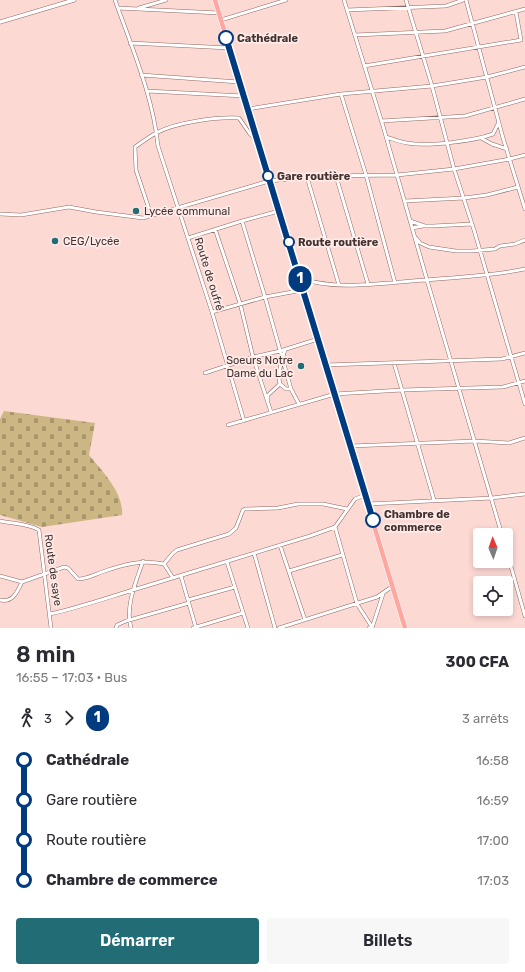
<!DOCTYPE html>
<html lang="fr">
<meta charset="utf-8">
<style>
:root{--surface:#fff;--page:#f7f7f7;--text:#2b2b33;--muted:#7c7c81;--accent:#226c75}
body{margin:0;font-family:Rubik,sans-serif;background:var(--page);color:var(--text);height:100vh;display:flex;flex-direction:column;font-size:15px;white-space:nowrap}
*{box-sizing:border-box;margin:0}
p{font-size:13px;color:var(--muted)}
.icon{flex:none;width:22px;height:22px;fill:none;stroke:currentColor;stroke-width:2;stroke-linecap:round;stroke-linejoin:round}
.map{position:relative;height:628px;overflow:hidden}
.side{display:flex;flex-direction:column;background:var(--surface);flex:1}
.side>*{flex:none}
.badge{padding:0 8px;border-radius:13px;font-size:14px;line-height:26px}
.needle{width:26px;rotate:358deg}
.fabs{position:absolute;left:473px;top:528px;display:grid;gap:8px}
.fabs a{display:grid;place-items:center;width:40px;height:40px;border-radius:4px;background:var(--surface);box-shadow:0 2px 6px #0003;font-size:20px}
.map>.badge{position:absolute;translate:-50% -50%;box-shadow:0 0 0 2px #fff}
.legs{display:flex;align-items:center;gap:6px;height:44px;padding:0 16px;font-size:13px}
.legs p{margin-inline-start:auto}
.summary{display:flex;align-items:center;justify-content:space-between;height:68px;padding:0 16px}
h1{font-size:22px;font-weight:600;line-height:30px}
.action{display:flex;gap:8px;margin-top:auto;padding:8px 16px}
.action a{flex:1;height:46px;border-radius:4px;background:var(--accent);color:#fff;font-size:16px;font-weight:600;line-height:46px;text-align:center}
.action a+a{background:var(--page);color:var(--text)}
ul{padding:0 16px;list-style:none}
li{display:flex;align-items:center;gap:14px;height:40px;font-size:15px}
li i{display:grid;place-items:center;width:6px;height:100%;margin:0 5px;background:currentColor}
li i::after{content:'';width:10px;height:10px;margin:-5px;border:3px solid;border-radius:50%;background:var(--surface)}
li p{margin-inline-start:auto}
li:first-child i{background:linear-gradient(#0000 50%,currentColor 0)}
li:last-child i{background:linear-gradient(currentColor 50%,#0000 0)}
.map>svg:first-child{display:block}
</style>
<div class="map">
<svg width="525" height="628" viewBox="0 0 525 628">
<defs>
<pattern id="cemetery-stones" width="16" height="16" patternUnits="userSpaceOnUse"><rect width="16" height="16" fill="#ccb784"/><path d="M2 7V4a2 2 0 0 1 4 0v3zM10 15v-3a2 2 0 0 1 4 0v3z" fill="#a7956c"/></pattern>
</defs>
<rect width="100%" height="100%" fill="#fdd9d4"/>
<path fill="url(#cemetery-stones)" d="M4,411L95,423L89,455C102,471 124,493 122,515L42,527L0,515V419Z"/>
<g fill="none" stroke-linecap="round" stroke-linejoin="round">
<defs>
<path id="minor" d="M115,0C132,48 153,96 158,146L212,312L244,421
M344,0L383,126L427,280L502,535
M406,0L432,86L454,169L474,230L525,404
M466,0L503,138L525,209
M118,8L219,13
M139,8L166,0
M347,10L446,6L463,0
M221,20L286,0
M355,35L445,31L525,9
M130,43L229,48
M364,66L521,40L516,12
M141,75L239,82
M147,91L244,96
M341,94L366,175L395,283
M248,109L341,94L432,86L487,77L525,67
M381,121L465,116L525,99
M386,137C393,139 400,142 407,143C428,147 474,141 493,134L499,122
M481,138L492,144L507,149
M336,176L368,284
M307,177L339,285
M405,201L464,198L487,195L518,187
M0,214L21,215L69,207L96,212L143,218L269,181L323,176L397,175L454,169L510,159L525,155
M151,215L136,170L135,147C142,142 149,137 156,133C177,122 216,117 239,118L250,134L257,140
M242,221L265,297L291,389L299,404
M410,221L425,226H433L472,224
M412,228L423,226
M215,229L240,303L253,357L271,412
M188,238L242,221L279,211
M416,238L420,243L429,247L456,251H472L495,249L500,246L515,244L525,240
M299,278C339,292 387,282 427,280C460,277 493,276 525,269
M212,312L265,297L303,290
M394,363L434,500
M326,365L502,359L525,353
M205,373L253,357L280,351L318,339
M280,384L286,389H291
M268,400V395L280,384C277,374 282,360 285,350
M228,425L335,394L402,390L503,387L525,381
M351,446L475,441L509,443L525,438
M368,504L492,498L525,494
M0,521C14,524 26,523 39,530L51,628
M335,527L357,604L372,627L369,628
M280,545L305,620
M506,549L525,616
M254,553L275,628
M227,562L248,628
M164,564L173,553L177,550L229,534L236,528L243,510L245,509L278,508L298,504H323L347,509
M289,571L342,555
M0,576L22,582L64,567L68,568L78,579C87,579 94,575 102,572C122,565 142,559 164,564L173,578
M181,576L196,628
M0,600C13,603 17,592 22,582
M188,600L235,587
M50,614C82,607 112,596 143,587C199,570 254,553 310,536L335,527L355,499L365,495
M116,628L117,625L126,621L189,603
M131,628C125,606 136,582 143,561
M193,628L243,613
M279,628L377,597L393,586
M372,628L383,594"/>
<path id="tertiary" d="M0,22L74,0"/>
<path id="primary" d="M215,0L405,628"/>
</defs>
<use href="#minor" stroke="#906863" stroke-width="4"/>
<use href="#tertiary" stroke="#906863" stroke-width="4.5"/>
<use href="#primary" stroke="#fff" stroke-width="5.5"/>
<use href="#minor" stroke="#fff" stroke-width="3"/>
<use href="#tertiary" stroke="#fff" stroke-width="3.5"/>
<use href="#primary" stroke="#fea7a0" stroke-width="4.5"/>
</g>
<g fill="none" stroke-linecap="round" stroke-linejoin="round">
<defs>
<path id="line-1" d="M226,38L373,520"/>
</defs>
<use href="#line-1" stroke="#fff" stroke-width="9"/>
<use href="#line-1" stroke="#003b80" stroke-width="6"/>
</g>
<g fill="#fff" stroke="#003b80" stroke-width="2">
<circle cx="226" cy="38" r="7"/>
<circle cx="268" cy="176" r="5"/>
<circle cx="289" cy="242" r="5"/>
<circle cx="373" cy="520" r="7"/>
</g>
<g fill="#226c75" stroke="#feebe8" stroke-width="1.5">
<circle cx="136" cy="211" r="4"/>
<circle cx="55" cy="241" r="4"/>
<circle cx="301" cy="366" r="4"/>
</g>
<g text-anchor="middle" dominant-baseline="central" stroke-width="3.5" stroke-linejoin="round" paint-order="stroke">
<g font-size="11" font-weight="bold" fill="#443230" stroke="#feebe8" text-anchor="start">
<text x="237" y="38">Cathédrale</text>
<text x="277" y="176">Gare routière</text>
<text x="298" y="242">Route routière</text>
<text x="384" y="514">Chambre de<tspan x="384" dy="13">commerce</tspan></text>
</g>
<g font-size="11" fill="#443230" stroke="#feebe8" text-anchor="start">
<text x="144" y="211">Lycée communal</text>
<text x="63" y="241">CEG/Lycée</text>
<text x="293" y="360" text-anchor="end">Soeurs Notre<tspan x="293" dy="13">Dame du Lac</tspan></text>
</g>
<g font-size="11" fill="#443230" stroke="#feebe8">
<text transform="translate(209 274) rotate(73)">Route de oufré</text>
<text transform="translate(53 570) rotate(82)">Route de saye</text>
</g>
</g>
</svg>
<div class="fabs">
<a><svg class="needle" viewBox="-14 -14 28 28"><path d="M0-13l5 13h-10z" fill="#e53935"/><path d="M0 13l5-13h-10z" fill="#7c7c81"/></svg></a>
<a><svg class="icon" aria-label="locate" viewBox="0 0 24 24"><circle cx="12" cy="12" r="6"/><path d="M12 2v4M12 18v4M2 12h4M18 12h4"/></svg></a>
</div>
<b class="badge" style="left:300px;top:279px;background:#003b80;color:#fff">1</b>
</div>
<section class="side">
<div class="summary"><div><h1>8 min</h1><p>16:55 – 17:03 · Bus</p></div><b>300 CFA</b></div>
<div class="legs"><svg class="icon" aria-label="walk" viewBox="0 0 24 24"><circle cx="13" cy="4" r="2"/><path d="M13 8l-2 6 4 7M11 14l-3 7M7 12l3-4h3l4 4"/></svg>3<svg class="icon" aria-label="forward" viewBox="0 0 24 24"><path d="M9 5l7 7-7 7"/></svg><b class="badge" style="background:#003b80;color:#fff">1</b><p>3 arrêts</p></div>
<ul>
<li><i style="color:#003b80"></i><b>Cathédrale</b><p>16:58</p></li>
<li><i style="color:#003b80"></i><span>Gare routière</span><p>16:59</p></li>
<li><i style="color:#003b80"></i><span>Route routière</span><p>17:00</p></li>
<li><i style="color:#003b80"></i><b>Chambre de commerce</b><p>17:03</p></li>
</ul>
<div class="action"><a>Démarrer</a><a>Billets</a></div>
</section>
